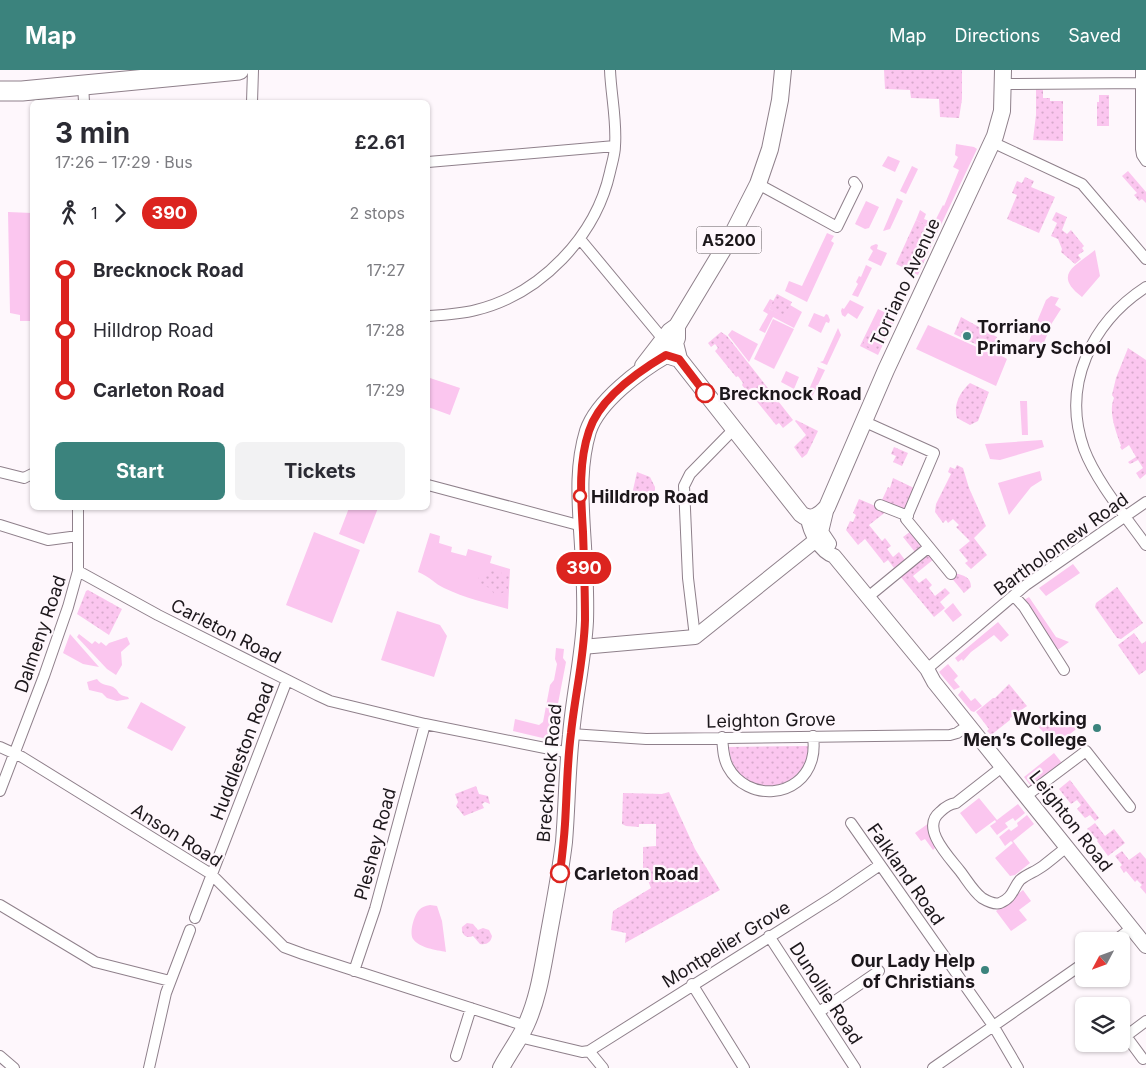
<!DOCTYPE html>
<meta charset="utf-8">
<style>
:root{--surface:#fff;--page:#f2f2f3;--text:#2b2b33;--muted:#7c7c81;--accent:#3b837d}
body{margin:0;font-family:Inter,sans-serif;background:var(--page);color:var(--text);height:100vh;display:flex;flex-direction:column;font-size:19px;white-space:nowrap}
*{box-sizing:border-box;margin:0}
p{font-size:16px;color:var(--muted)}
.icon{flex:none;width:28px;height:28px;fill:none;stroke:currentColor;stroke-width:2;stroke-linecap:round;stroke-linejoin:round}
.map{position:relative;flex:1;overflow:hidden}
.drawer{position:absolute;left:30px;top:30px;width:400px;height:410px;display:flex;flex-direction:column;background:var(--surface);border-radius:8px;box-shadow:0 1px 4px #0004}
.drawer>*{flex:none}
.badge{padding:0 10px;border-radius:16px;font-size:18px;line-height:32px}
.needle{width:32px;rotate:229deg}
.buttons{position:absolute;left:1075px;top:862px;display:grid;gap:10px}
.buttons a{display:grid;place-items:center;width:55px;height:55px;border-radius:8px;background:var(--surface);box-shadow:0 1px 4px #0004;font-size:25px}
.map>.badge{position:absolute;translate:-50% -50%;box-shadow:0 0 0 2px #fff}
.legs{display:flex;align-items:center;gap:8px;height:55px;padding:0 25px;font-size:16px}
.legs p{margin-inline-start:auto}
.summary{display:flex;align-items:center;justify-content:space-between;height:85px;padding:0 25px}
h1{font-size:28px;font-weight:700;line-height:38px}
.button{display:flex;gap:10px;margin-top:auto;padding:10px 25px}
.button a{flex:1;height:58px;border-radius:8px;background:var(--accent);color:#fff;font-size:20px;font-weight:700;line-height:58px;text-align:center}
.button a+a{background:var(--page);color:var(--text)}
ul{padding:0 25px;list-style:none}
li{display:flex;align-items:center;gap:18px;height:60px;font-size:19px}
li i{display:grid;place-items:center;width:8px;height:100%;margin:0 6px;background:currentColor}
li i::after{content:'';width:12px;height:12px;margin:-6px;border:4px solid;border-radius:50%;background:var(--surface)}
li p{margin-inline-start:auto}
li:first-child i{background:linear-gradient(#0000 50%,currentColor 0)}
li:last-child i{background:linear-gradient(currentColor 50%,#0000 0)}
header{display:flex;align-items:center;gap:30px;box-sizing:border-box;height:70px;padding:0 25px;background:var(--accent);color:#fff}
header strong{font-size:24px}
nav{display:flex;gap:28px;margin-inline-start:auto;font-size:18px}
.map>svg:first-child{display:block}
</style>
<header>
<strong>Map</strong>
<nav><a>Map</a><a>Directions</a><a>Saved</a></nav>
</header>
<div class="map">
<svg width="1146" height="998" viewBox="0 0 1146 998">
<defs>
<pattern id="park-dots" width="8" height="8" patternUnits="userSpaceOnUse" patternTransform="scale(1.25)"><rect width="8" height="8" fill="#fbc6ef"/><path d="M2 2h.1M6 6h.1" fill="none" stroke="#d7a9cc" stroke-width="1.8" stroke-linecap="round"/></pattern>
</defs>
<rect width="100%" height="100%" fill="#fef7fc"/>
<path fill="#fbc6ef" d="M956,74L974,77L977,79L938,161L916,150L920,140L926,144L924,149L934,153L943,135L944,136L959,100L953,97L958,87L955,85Z
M888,86L900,91L895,102L882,96Z
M912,96L918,99L906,124L900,121Z
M897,128L903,131L890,159L883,161Z
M866,131L879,137L869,158L865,159L855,154Z
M8,142L32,143V251H20V245L10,243Z
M827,163L834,166L831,171L834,173L807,232L785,221L789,211L802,216Z
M876,174L878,175L877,179L887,183L881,196L868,190L873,181L870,178L871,176Z
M1095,180L1100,206L1082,227C1052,204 1076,196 1095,180Z
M866,195L872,198L858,227L852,225L858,214L856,212L859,206L861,207Z
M1051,226L1059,228L1055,235L1061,239L1052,253L1040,282L1032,276L1028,281L1026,278L1046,230Z
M770,229L774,231L769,239L784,246L790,235L802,242L794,258L773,247L765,263L759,260L768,244L763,241Z
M850,230L864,237L857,249L848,243L845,247L842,245L841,241L842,238L844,239Z
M878,239L896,248L878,285L860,276Z
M814,243L824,247L826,244L828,245L830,250L829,253L826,252L821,263L808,256Z
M773,249L794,259L774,299L754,289Z
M928,255L990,283L995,282L1007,289L996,316L916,279Z
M838,258L841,265L827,295L820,292L823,291Z
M732,260L758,274L749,292L728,265Z
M817,297L825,300L812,327L807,324L818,299Z
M786,301L799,307L794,319L781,312Z
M430,308L460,318L450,345L428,337V315Z
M1020,331H1027L1028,365H1022Z
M1042,370L1044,377L1000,390L990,389L985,374Z
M1040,401L1042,410L1031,417L1009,445L998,413Z
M349,438H378L364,474L339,464Z
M314,462L360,480L332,553L286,535Z
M430,463L440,466L439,473L452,477L451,482L466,486L468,479L492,486L490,493L510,499L508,539C486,533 465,528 444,518C435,514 429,506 418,502Z
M1073,494L1080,503L1046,526L1039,518Z
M1029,527L1056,567L1069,572L1059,579H1055L1024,530Z
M953,533L962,545L953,552L944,541Z
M397,541L440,555L447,566L434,607L381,590Z
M998,552L1009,565L1001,572L994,565L971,582L963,591L962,589L958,592L955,588Z
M70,564L99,597L83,594L63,583Z
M79,564L92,574L95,571L99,574L101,572L106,576L109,573L127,567L130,574L121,582L122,595L116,605L107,599L77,567Z
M556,578L564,579L563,588L566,592L551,670L513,661L515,649L539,655L543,652L550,615L554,610L557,594L555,589Z
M948,594L958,606L954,610L960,617L954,620L939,602Z
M97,609C102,616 106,614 113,617C121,622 115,624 128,627L129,629L117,631L107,628L102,623L89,620L87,612Z
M962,620L971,631L975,628L982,636L974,642L971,641L958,625Z
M141,632L186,657L172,681L127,658Z
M1071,644L1080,656L1055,676L1046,665Z
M1054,683L1062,693L1031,716L1024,707Z
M979,728L997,750L1018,734L1025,743L1015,751L1013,748L1005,753L1008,757L997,765L990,756L996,752L995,750L976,764L960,743Z
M1027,745L1034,754L1013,771L1030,793L1015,805L1010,806L995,788L1013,773L1011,771L1005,776L999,767L1009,759L1011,761L1018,756L1017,753Z
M929,753L935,778L933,780L925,769L921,771L915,763Z
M1023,820L1031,831L1019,840L1027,850L1011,861L996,841Z
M430,835L437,836L442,851L446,882C437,880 419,878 413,869C409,863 414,845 419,840C422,837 425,836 430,835Z"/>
<path fill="url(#park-dots)" d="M884,0H962V29L959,48L940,47L939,29L911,28L910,20L885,19Z
M1036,19L1043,20V28H1050V31H1063V71L1033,70L1036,45Z
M1099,25H1109V56H1097V32H1099Z
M1128,101L1146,122V133L1142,129L1139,131L1134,125L1137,123L1122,106Z
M1025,107L1034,111L1031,117L1055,127L1039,163L1007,149L1017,125L1012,123L1017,111L1022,113Z
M1056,142L1067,147L1062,160L1067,164L1071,160L1084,176L1082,178L1084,181L1078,185L1081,189L1075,194L1061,182L1062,179L1058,169L1051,166L1057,153L1052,150Z
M916,150L938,161L918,205L896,194Z
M777,224L792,232L784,247L769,239Z
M961,247L997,267L990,281L954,264Z
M871,255L886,263L877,282L862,275Z
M721,262L727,266L793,350L783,358L779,353L776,355L755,329L753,330L742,315L743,313L738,306L736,307L715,281L718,278L715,274L711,277L708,273Z
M1128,278L1146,290V404L1140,409L1136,403L1143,398L1138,390L1130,394L1128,392L1136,387L1129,375L1122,380L1120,377L1121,376C1116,362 1108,342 1114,328L1112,325L1116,308Z
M970,313L989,322L978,351L970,355L957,348C953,335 960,322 970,313Z
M796,350L818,361L807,384L802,388L794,377L806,365L795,351Z
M894,377L908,383L902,396L893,392L896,386L891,384Z
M957,395L963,398L969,418L986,456L974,468L987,485L971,499L965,493L968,491L959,480L970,471L956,457L959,455L953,449L948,453L946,450L943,453L935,442L936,434L951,404L948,402L950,397L955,399Z
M637,402L650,407L655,417V428L651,432H644L642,430L633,432L631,429Z
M893,408L914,418L904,440L881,432L888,417L890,418Z
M859,429L887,441L869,455L882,471L885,468L891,476L887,479L893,487L899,482L905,490L894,498L888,490L884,493L865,469L858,475L846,460L850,451L853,452L856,445L853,443Z
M911,461L923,476L915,482L903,467Z
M929,483L934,489L913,506L919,513L926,508L932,515L929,518L935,526L945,518L950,523L940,532L945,538L934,547L900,506Z
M496,499L501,502L503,506H509L508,520L498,525L494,524L490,518L481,515L478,509L481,504H489L492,500Z
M954,503C962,505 971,506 971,517L964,523L950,506Z
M1117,517L1143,553L1121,569L1117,568L1095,537L1096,533Z
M88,520L122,539L109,565L77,544L86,521Z
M1134,563L1142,574L1146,571V600L1139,605L1118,575Z
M1009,614L1027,636L1010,648V650L991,665L987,661L989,659L976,642L993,628H995Z
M1043,646L1047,651L1051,648L1058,656L1046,665L1035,653Z
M809,676C805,729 732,729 729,677Z
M1070,710L1099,748L1095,751L1090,745L1085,748L1077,739L1081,735L1077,730L1071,734L1059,719Z
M476,716L479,724L488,726L490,734L485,732L482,734L484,738L464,746L456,736L458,732L455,724Z
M669,722L695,779L720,820L625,873L626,863L611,860L613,841L651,818L643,798V777L656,776V754H639V757L626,756L622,754L623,723L662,724Z
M1095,753L1105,766L1114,759L1125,773L1108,786L1097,771L1098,770L1087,759Z
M1122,781L1129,790L1140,782L1146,789V824L1140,817L1142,815L1137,810L1135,812L1126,801L1124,803L1120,797L1122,795L1115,786Z
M467,853L473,854L478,860L483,858L489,860L492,866C491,872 487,875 480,874L473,866C467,869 461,865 462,857Z"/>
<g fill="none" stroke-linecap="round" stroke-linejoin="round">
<defs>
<path id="street" d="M1141,0V79L1142,85L1146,91
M83,14L84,32
M1003,14L1146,13
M252,32L253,0
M992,72L1082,114L1146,189
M428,92L615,76
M758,114L837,157L857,116L854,112
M580,169L663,269
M1146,217C1092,252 1061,315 1084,379C1096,411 1126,447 1146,475
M428,246C444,245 461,244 476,240C541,224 596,166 610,102C612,93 615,84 615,76C617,51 611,25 610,0
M863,351L934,383L906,449L929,477L868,527
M0,402L24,408L32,404
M428,415L582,456
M880,435L908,446
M0,455L48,470L78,466
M929,477L951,504
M78,501L158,545L317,625L330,631L425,654L570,683
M1014,526L1024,537L1064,600
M695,567L688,508L684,416L690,404L734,359
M927,599L1026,515L1146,432
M571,664L646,669L950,665L957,663L969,655
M722,667C723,678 723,688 728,697C747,732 801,729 812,689C814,682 814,674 813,666
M0,677L22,687L211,804L284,877L303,884L526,956
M1002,697L956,733C949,734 945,737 940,742C920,758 949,787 960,801C967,810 973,821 982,828C987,831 994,835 1000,833C1013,828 1013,818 1020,810C1027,804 1035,802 1043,796C1051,790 1059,783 1067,777
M0,721L44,606L68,537L78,501V438
M1026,726L1086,681L1130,737
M851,753L994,957L1018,998
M0,835L95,892L170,911
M195,848L287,610
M769,866L855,998
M1114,871L1132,858
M354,901L375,839L425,654
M692,914L744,998
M819,942L879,901
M519,967L582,982L589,981L603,998
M589,981L833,827L880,795
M0,986L14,998
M456,986L471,938
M1143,989L1126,966L1146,951
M149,998L166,923L190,860
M933,998L1084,893"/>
<path id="secondary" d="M827,437L821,462L829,474
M808,448C810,462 820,481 834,486L927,599L934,612L1146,876
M582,577L695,567L816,470"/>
<path id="primary" d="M677,256V268L675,273L679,289L801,444C811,452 820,445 827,437L886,300L995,66L1002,41L1003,0
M643,296L670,261L677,256L733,163L758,114L770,79L780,30L783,0
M501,998C509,983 519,970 526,955C538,929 542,901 547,874C553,840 560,806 564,772C567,736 567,701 571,665C574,627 583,590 585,551C586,521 584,490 582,460C580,426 578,394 588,361C598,331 640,300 666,285L679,289"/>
<path id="highway" d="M0,21H22L239,0"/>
</defs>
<use href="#street" stroke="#8f808b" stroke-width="12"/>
<use href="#secondary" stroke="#8f808b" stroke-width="16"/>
<use href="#primary" stroke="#8f808b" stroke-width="18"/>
<use href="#highway" stroke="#8f808b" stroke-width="21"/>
<use href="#street" stroke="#fff" stroke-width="10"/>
<use href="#secondary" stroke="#fff" stroke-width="14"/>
<use href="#primary" stroke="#fff" stroke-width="16"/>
<use href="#highway" stroke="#fff" stroke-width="19"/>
</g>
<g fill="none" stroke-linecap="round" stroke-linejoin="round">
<defs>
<path id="line-1" d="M560,803C562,787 564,770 565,754C567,723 567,693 571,663C575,625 584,588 585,550C585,520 584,491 583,462C581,428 578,394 589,361C599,329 639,301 666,285L679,289L705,323"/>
</defs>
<use href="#line-1" stroke="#fff" stroke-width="11"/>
<use href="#line-1" stroke="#dc241f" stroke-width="8"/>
</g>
<g fill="#3b837d" stroke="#fef7fc" stroke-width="2">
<circle cx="967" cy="266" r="5"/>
<circle cx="1097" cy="658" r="5"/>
<circle cx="985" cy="900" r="5"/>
</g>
<g fill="#fff" stroke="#dc241f" stroke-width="2.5">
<circle cx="705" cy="323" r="9"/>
<circle cx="580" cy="426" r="6"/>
<circle cx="560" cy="803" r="9"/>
</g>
<g text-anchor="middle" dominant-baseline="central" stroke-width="4.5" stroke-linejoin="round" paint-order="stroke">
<rect fill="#fef7fc" stroke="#605a5e" stroke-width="1" x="696.5" y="156.5" width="65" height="27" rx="4"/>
<g font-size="16" font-weight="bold" fill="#1c171b">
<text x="729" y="170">A5200</text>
</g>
<g font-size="18" fill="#1c171b" stroke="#fef7fc">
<text transform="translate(905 212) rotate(-65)">Torriano Avenue</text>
<text transform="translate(1061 474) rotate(-36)">Bartholomew Road</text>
<text transform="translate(226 561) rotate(27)">Carleton Road</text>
<text transform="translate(40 564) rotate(-71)">Dalmeny Road</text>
<text transform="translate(771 650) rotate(-1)">Leighton Grove</text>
<text transform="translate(242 681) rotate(-69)">Huddleston Road</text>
<text transform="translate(549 703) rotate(-85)">Brecknock Road</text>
<text transform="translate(1071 751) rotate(52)">Leighton Road</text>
<text transform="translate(177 765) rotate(32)">Anson Road</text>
<text transform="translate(375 774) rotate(-75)">Pleshey Road</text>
<text transform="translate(906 804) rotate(55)">Falkland Road</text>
<text transform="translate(726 874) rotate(-32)">Montpelier Grove</text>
<text transform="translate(826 923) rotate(57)">Dunollie Road</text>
</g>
<g font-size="18" font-weight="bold" fill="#1c171b" stroke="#fef7fc" text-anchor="end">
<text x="977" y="256" text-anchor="start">Torriano<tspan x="977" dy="21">Primary School</tspan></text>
<text x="1087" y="648">Working<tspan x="1087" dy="21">Men’s College</tspan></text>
<text x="975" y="890">Our Lady Help<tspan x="975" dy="21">of Christians</tspan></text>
</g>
<g font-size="18" font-weight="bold" fill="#1c171b" stroke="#fef7fc" text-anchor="start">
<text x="719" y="323">Brecknock Road</text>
<text x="591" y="426">Hilldrop Road</text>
<text x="574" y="803">Carleton Road</text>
</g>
</g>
</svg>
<div class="buttons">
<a><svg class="needle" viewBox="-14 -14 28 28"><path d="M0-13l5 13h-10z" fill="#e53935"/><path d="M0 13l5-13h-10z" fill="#7c7c81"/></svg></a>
<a><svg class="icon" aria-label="layers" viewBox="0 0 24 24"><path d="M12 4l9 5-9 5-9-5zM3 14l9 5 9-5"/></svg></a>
</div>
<b class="badge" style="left:584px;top:498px;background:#dc241f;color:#fff">390</b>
<section class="drawer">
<div class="summary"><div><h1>3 min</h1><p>17:26 – 17:29 · Bus</p></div><b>£2.61</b></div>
<div class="legs"><svg class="icon" aria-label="walk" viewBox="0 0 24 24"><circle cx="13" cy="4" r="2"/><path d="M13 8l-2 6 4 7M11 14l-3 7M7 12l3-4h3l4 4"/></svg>1<svg class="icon" aria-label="forward" viewBox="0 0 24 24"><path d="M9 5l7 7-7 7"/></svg><b class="badge" style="background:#dc241f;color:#fff">390</b><p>2 stops</p></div>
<ul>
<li><i style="color:#dc241f"></i><b>Brecknock Road</b><p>17:27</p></li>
<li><i style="color:#dc241f"></i><span>Hilldrop Road</span><p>17:28</p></li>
<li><i style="color:#dc241f"></i><b>Carleton Road</b><p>17:29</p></li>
</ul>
<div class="button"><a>Start</a><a>Tickets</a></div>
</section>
</div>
